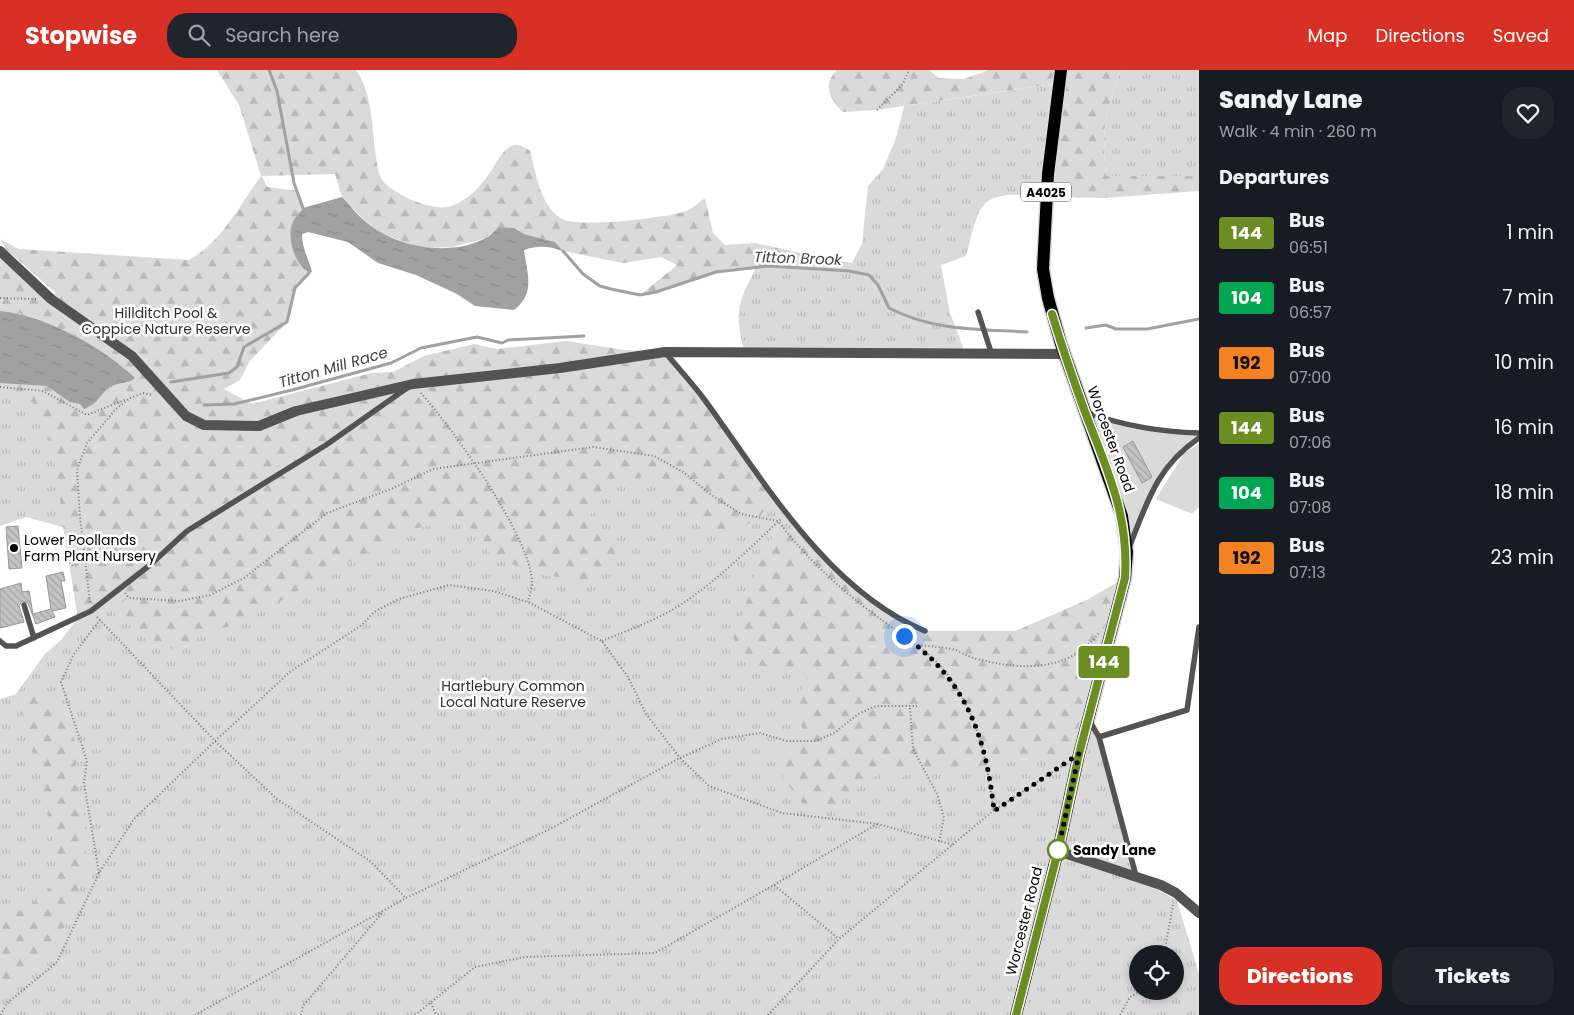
<!DOCTYPE html>
<meta charset="utf-8">
<style>
:root{--surface:#171b24;--page:#20242c;--text:#f1f3f6;--muted:#9ea1a6;--accent:#d93025}
body{margin:0;font-family:Poppins,sans-serif;background:var(--page);color:var(--text);height:100vh;display:flex;flex-direction:column;font-size:19px;white-space:nowrap}
*{box-sizing:border-box;margin:0}
p{font-size:16px;color:var(--muted)}
.icon{flex:none;width:28px;height:28px;fill:none;stroke:currentColor;stroke-width:2;stroke-linecap:round;stroke-linejoin:round}
.map{position:relative;flex:1;overflow:hidden}
.drawer{display:flex;flex-direction:column;background:var(--surface);width:375px}
.drawer>*{flex:none}
.badge{padding:0 10px;border-radius:4px;font-size:18px;line-height:32px}
.controls{position:absolute;left:1129px;top:875px;display:grid;gap:10px}
.controls a{display:grid;place-items:center;width:55px;height:55px;border-radius:50%;background:var(--surface);box-shadow:0 2px 8px #0003;font-size:25px}
.you{position:absolute;width:25px;height:25px;margin:-12px;border:4px solid #fff;border-radius:50%;background:#1a73e8;box-shadow:0 0 0 8px #1a73e833}
.map>.badge{position:absolute;translate:-50% -50%;box-shadow:0 0 0 2px #fff}
h2{padding:0 20px;font-size:19px;line-height:45px}
.round{display:grid;place-items:center;flex:none;width:52px;height:52px;border-radius:20px;background:var(--page)}
.headline{display:flex;align-items:center;justify-content:space-between;height:85px;padding:0 20px}
h1{font-size:24px;font-weight:800;line-height:38px}
.primary-button{display:flex;gap:10px;margin-top:auto;padding:10px 20px}
.primary-button a{flex:1;height:58px;border-radius:20px;background:var(--accent);color:#fff;font-size:20px;font-weight:800;line-height:58px;text-align:center}
.primary-button a+a{background:var(--page);color:var(--text)}
ul{padding:0;list-style:none}
li{display:flex;align-items:center;gap:15px;height:65px;padding:0 20px}
li div{flex:1}
li b{display:block;font-size:19px}
li em{font-style:normal}
li .badge{min-width:55px;font-weight:700;text-align:center}
header{display:flex;align-items:center;gap:30px;box-sizing:border-box;height:70px;padding:0 25px;background:var(--accent);color:#fff}
header strong{font-size:24px}
nav{display:flex;gap:28px;margin-inline-start:auto;font-size:18px}
.search{width:350px;height:45px;background:var(--page);display:flex;align-items:center;gap:12px;box-sizing:border-box;padding:0 18px;border-radius:20px;color:var(--muted);font-size:19px}
main{display:flex;flex:1;min-height:0}
.map>svg:first-child{display:block}
</style>
<header>
<strong>Stopwise</strong>
<div class="search"><svg class="icon" aria-label="search" viewBox="0 0 24 24"><circle cx="10" cy="10" r="6"/><path d="M15 15l6 6"/></svg>Search here</div>
<nav><a>Map</a><a>Directions</a><a>Saved</a></nav>
</header>
<main>
<div class="map">
<svg width="1199" height="945" viewBox="0 0 1199 945">
<defs>
<pattern id="grass-tufts" width="24" height="20" patternUnits="userSpaceOnUse" patternTransform="scale(1.25)"><rect width="24" height="20" fill="#dadada"/><path d="M3 7l-1-3M5 7V3M7 7l1-3M15 17l-1-3M17 17v-4M19 17l1-3" fill="none" stroke="#b9b9b9"/></pattern>
<pattern id="forest-firs" width="22" height="20" patternUnits="userSpaceOnUse" patternTransform="scale(1.25)"><rect width="22" height="20" fill="#dadada"/><path d="M5 1l3.5 6h-7zM16 11l3.5 6h-7z" fill="#b9b9b9"/></pattern>
<pattern id="water-ripples" width="26" height="14" patternUnits="userSpaceOnUse" patternTransform="scale(1.25)"><rect width="26" height="14" fill="#a1a1a1"/><path d="M2 4q2-2 4 0t4 0M15 11q2-2 4 0t4 0" fill="none" stroke="#898989"/></pattern>
<pattern id="building-back-hatch" width="6" height="6" patternUnits="userSpaceOnUse" patternTransform="scale(1.25)"><rect width="6" height="6" fill="#c3c3c3"/><path d="M-1 5l2 2M0 0l6 6M5-1l2 2" fill="none" stroke="#a6a6a6"/></pattern>
</defs>
<rect width="100%" height="100%" fill="#fff"/>
<path fill="url(#grass-tufts)" fill-rule="evenodd" d="M1121,0H1199V106H1106C1102,61 1104,42 1121,0Z
M1060,13L1046,127C1027,126 996,119 982,137C976,144 969,176 966,186L941,195L950,243L963,277L961,285L744,281C734,240 738,233 757,196L804,198L806,184L852,193L862,173L868,116L883,99L896,68L904,36Z
M0,187L36,222L167,327L296,341L775,429L845,506L893,545L925,561H1016L1089,529L1125,508L1089,650L1099,667L1135,806L1177,831L1199,904V945H0V629L16,624L44,585L61,570L78,548L63,457L26,447L0,456ZM1138,884H1175V921H1138Z"/>
<path fill="url(#forest-firs)" d="M217,0H356C372,24 372,53 375,81C377,91 377,101 382,110C387,117 400,124 407,128C418,133 436,139 448,137C464,133 477,120 487,107C498,93 507,62 530,81C536,103 540,136 562,149C578,158 667,148 686,141C693,139 699,132 705,128L713,163L725,175L755,173L806,184L804,198C774,196 744,195 715,202C689,209 666,221 640,225L677,195L661,187L623,193L563,181L555,172L524,164L514,158L499,157L484,169L452,177L425,178L401,171L380,162L365,151L342,127L335,104L262,106L267,117L298,121L303,138L292,154L305,201L309,203L295,218L287,252L250,291L240,310L224,319L252,334L371,303L393,302L424,286L474,274L497,279L566,271L625,280L665,282L703,327L775,429L758,448L726,469L708,465L678,435L643,407C612,414 598,416 589,451L608,465L616,484L607,502L585,510L533,504L489,483L470,457L453,448L434,455L406,460L385,475L323,504L298,521L237,555L202,562L177,581L153,570L113,540L129,528L121,518L78,549L52,378L43,349L33,332L0,324V313L47,316L69,332L95,334C110,310 121,320 135,307L110,288L20,243L0,241V187L36,222L57,224L6,179L0,169L19,179L189,190C221,173 240,135 261,106L239,35Z
M837,0H929L939,8L964,9L989,0H1121C1104,42 1102,61 1106,106H1199V121L1104,128L1046,127L1059,13L877,40L843,42C830,30 822,14 837,0Z
M798,459L845,506L893,545L925,561H1016L1089,529L1125,508L1079,684L1036,690L1019,683L1002,684L975,700L945,703L913,700L902,708L886,701L868,711L834,736L803,734L783,708L782,679L804,661L792,639L808,606L800,598L778,603L745,589L732,565L744,540L764,475L778,464Z
M16,624L40,626L56,632L70,654L78,684L74,707L88,763L83,812L51,884L28,904L0,912V852L44,826L58,807C52,744 36,684 16,624Z"/>
<path fill="#dadada" d="M1086,343L1136,357L1199,363V368L1166,397L1127,482Z
M1199,374V437L1192,444L1156,429L1184,383Z"/>
<path fill="url(#water-ripples)" d="M342,127C350,135 357,145 366,152C396,177 447,187 484,169C489,167 494,161 499,157L514,158L524,164L555,172L563,181C549,176 538,175 524,180C527,204 536,223 514,240L475,236L457,224L416,205L378,193L348,172L308,162L302,164C302,179 309,189 312,202L309,203C295,194 287,170 292,154C294,148 300,143 303,138Z
M0,241C46,246 101,276 135,308C128,314 120,312 112,316C99,323 101,332 84,339L80,334L70,332L47,316L0,313Z"/>
<g fill="none" stroke-linecap="round" stroke-linejoin="round">
<path stroke="#a1a1a1" stroke-width="3" d="M269,0L277,21L294,113L303,138
M563,181L583,204L600,216L611,219L640,225L656,222L716,202L769,196L849,201L869,205L878,215L889,238C933,261 979,259 1027,262
M1086,258L1106,255L1116,259H1147L1199,249
M171,312L229,303L237,297L244,277L287,252L295,218L309,203
M204,335L234,334L292,320L391,293L421,278L477,267L502,273L508,270L584,266"/>
</g>
<path fill="url(#building-back-hatch)" stroke="#979797" d="M1133,371L1152,407L1142,413L1123,377Z
M18,456L22,498L9,499L6,457Z
M63,502L65,511H61L66,538L52,541L55,547L36,554L28,533L22,531L19,536L24,552L0,558V519L21,513L22,522L29,521L33,544L51,539L46,506Z"/>
<g fill="none" stroke-linecap="round" stroke-linejoin="round">
<defs>
<path id="primary" d="M1016,945L1058,781L1079,684L1125,508L1127,482L1122,446L1061,274L1048,228L1043,199L1048,104L1061,0"/>
</defs>
<use href="#primary" stroke="#dbdbdb" stroke-width="15"/>
<path stroke="#757575" stroke-width="2" stroke-dasharray="1 2.5" stroke-linecap="butt" d="M877,40L903,14L909,0
M0,228L36,229
M0,317L43,321L87,345L127,329
M421,323C452,358 532,468 532,513C532,519 529,526 528,532
M125,523L129,528L180,531L210,525L244,508L327,443L391,419L433,399L593,377L654,386L683,402L710,424L741,444L778,451C808,490 840,519 879,548C903,566 931,582 949,606C978,647 988,692 993,741
M90,532L80,447L77,400L87,373L116,339L130,328L143,323L153,325
M97,547L215,671L277,729L370,791L406,828
M602,571C631,559 663,548 689,529C722,506 752,476 782,448
M918,575C929,576 940,577 952,579C960,581 968,587 977,589C1021,600 1068,603 1099,563
M910,638L913,679L937,724L944,748L939,772
M99,803L84,713L87,691L61,612L74,584L100,550
M774,815L877,754
M1164,884L1173,835
M431,933L436,945
M1,945L6,934L57,892L99,803L134,749L215,671L291,601L362,555L374,542L399,529L449,515L493,521L528,532L602,571L628,607L646,644L680,688L722,669L760,663L786,671H816L836,662L858,644L876,636H917
M195,945L406,828L548,760L680,688L709,716L782,743L878,754L954,775
M301,945L303,936L382,843
M415,945L475,897L525,887L655,883L774,815L839,869
M768,945L839,869L993,741L1065,694
M1120,945L1130,927L1141,921"/>
<path stroke="#535353" stroke-width="5.5" d="M978,242L992,285
M665,282C678,298 692,313 704,329C764,411 827,520 925,561
M1088,343C1125,356 1160,362 1199,363
M1130,475C1148,430 1157,397 1199,368
M24,535L34,568
M0,571L6,576H16L91,541L150,495L187,461L326,375L407,318
M1089,650L1099,667L1136,806
M1099,667L1187,640L1199,557"/>
<path stroke="#535353" stroke-width="10" d="M0,181L51,229L132,286L186,346L204,355L259,356L296,341L413,314L560,298L665,282L1064,284
M1058,781L1161,815L1176,823L1199,843"/>
<use href="#primary" stroke="#000" stroke-width="12"/>
</g>
<g fill="none" stroke-linecap="round" stroke-linejoin="round">
<defs>
<path id="line" d="M1016,945L1058,781L1079,684L1125,508C1129,444 1107,400 1085,342C1073,309 1062,277 1052,244"/>
</defs>
<use href="#line" stroke="#fff" stroke-width="11"/>
<use href="#line" stroke="#6b8e23" stroke-width="8"/>
<path stroke="#000" stroke-width="5" stroke-dasharray="0 9" d="M904,566C967,611 986,667 994,741L1079,684L1058,780"/>
</g>
<circle fill="#000" stroke="#fff" stroke-width="2" cx="14" cy="478" r="5"/>
<circle fill="#fff" stroke="#6b8e23" stroke-width="2.5" cx="1058" cy="780" r="10"/>
<g text-anchor="middle" dominant-baseline="central" stroke-width="5" stroke-linejoin="round" paint-order="stroke">
<rect fill="#fff" stroke="#4c4c4c" stroke-width="1" x="1021" y="112.5" width="50" height="19" rx="4"/>
<g font-size="12" font-weight="bold" fill="#000">
<text x="1046" y="122">A4025</text>
</g>
<g font-size="14" fill="#313131" stroke="#fff">
<text x="166" y="243">Hillditch Pool &amp;<tspan x="166" dy="16">Coppice Nature Reserve</tspan></text>
<text x="513" y="616">Hartlebury Common<tspan x="513" dy="16">Local Nature Reserve</tspan></text>
</g>
<g font-size="14" fill="#000" stroke="#fff">
<text transform="translate(1111 369) rotate(70)">Worcester Road</text>
<text transform="translate(1024 851) rotate(-76)">Worcester Road</text>
</g>
<g font-size="14" fill="#000" stroke="#fff" text-anchor="start">
<text x="24" y="470">Lower Poollands<tspan x="24" dy="16">Farm Plant Nursery</tspan></text>
</g>
<g font-size="14" font-weight="bold" fill="#000" stroke="#fff" text-anchor="start">
<text x="1073" y="780">Sandy Lane</text>
</g>
<g font-size="15" font-style="italic" fill="#424242" stroke="#fff">
<text transform="translate(798 188) rotate(2)">Titton Brook</text>
<text transform="translate(333 297) rotate(-16)">Titton Mill Race</text>
</g>
</g>
</svg>
<div class="controls">
<a><svg class="icon" aria-label="locate" viewBox="0 0 24 24"><circle cx="12" cy="12" r="6"/><path d="M12 2v4M12 18v4M2 12h4M18 12h4"/></svg></a>
</div>
<div class="you" style="left:904px;top:566px"></div>
<b class="badge" style="left:1104px;top:592px;background:#6b8e23;color:#fff">144</b>
</div>
<section class="drawer">
<div class="headline"><div><h1>Sandy Lane</h1><p>Walk · 4 min · 260 m</p></div><a class="round"><svg class="icon" aria-label="heart" viewBox="0 0 24 24"><path d="M12 20l-8-8c-3-5 5-10 8-4 3-6 11-1 8 4z"/></svg></a></div>
<h2>Departures</h2>
<ul>
<li><span class="badge" style="background:#6b8e23;color:#fff">144</span><div><b>Bus</b><p>06:51</p></div><em>1 min</em></li>
<li><span class="badge" style="background:#00a651;color:#fff">104</span><div><b>Bus</b><p>06:57</p></div><em>7 min</em></li>
<li><span class="badge" style="background:#f58220;color:#111">192</span><div><b>Bus</b><p>07:00</p></div><em>10 min</em></li>
<li><span class="badge" style="background:#6b8e23;color:#fff">144</span><div><b>Bus</b><p>07:06</p></div><em>16 min</em></li>
<li><span class="badge" style="background:#00a651;color:#fff">104</span><div><b>Bus</b><p>07:08</p></div><em>18 min</em></li>
<li><span class="badge" style="background:#f58220;color:#111">192</span><div><b>Bus</b><p>07:13</p></div><em>23 min</em></li>
</ul>
<div class="primary-button"><a>Directions</a><a>Tickets</a></div>
</section>
</main>
